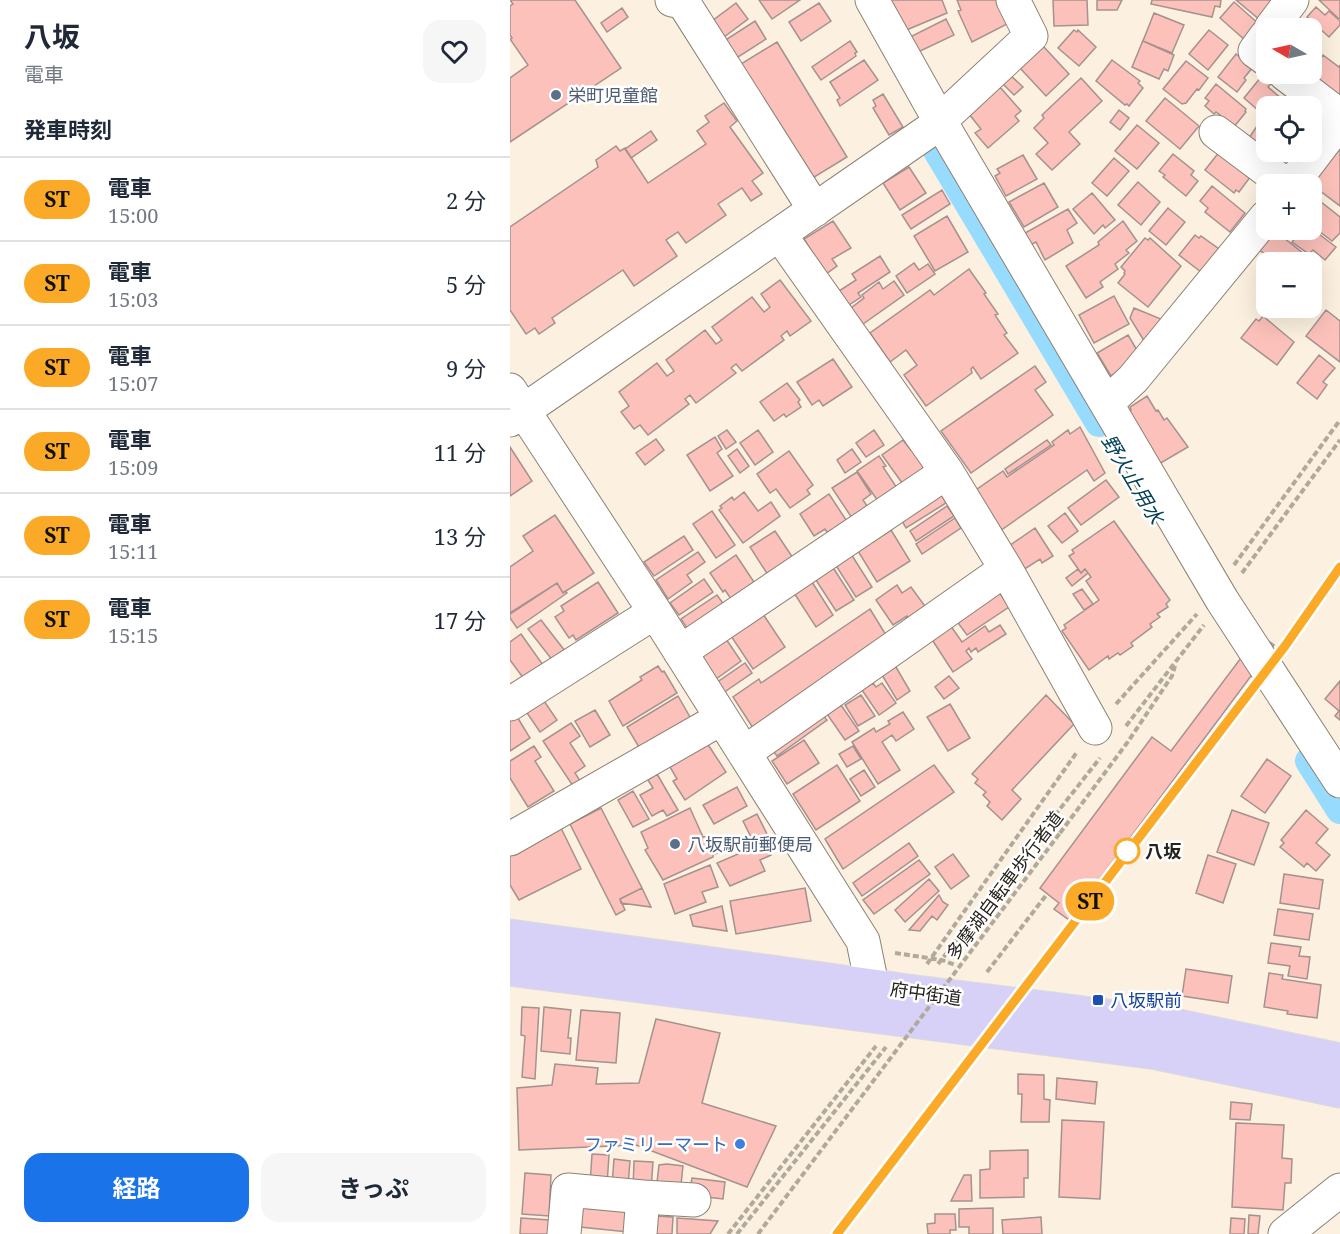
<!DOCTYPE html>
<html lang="ja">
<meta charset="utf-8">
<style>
:root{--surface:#fff;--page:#f6f6f7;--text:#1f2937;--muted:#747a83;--line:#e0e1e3;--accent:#1a73e8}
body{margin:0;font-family:"Noto Serif","Noto Sans JP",serif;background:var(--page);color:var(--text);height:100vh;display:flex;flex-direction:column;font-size:22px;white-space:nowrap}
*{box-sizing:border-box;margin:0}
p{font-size:20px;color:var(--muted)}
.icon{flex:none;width:33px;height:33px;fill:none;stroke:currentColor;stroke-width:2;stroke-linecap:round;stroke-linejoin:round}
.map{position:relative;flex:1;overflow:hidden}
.panel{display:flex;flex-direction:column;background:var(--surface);width:510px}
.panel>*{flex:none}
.badge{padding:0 12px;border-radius:20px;font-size:21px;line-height:39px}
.needle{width:39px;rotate:279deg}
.buttons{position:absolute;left:746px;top:18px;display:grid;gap:12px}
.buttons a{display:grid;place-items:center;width:66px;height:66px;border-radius:12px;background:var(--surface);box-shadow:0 6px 24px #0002;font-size:30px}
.map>.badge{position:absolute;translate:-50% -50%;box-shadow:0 0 0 3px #fff}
h2{padding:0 24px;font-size:22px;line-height:54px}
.round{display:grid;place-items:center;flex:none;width:63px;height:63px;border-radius:18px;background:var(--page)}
.overview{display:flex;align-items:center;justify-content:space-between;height:102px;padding:0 24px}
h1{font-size:28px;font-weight:700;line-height:45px}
.button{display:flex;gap:12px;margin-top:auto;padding:12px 24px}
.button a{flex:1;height:69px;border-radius:18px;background:var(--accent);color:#fff;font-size:24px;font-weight:700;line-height:69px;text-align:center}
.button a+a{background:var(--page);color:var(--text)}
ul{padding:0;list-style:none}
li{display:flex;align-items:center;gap:18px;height:84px;padding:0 24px;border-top:2px solid var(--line)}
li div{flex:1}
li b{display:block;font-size:22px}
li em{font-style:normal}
li .badge{min-width:66px;font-weight:700;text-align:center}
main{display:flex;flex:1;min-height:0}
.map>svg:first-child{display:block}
</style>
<main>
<section class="panel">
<div class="overview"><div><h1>八坂</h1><p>電車</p></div><a class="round"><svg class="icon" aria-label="heart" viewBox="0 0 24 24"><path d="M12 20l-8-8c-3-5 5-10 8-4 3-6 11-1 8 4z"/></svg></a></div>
<h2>発車時刻</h2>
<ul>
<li><span class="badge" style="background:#faaa27;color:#111">ST</span><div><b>電車</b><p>15:00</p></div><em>2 分</em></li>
<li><span class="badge" style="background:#faaa27;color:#111">ST</span><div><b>電車</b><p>15:03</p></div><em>5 分</em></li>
<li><span class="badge" style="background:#faaa27;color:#111">ST</span><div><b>電車</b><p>15:07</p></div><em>9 分</em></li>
<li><span class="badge" style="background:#faaa27;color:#111">ST</span><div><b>電車</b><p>15:09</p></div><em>11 分</em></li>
<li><span class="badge" style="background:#faaa27;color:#111">ST</span><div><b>電車</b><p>15:11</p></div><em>13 分</em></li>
<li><span class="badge" style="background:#faaa27;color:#111">ST</span><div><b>電車</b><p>15:15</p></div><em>17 分</em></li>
</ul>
<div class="button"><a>経路</a><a>きっぷ</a></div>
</section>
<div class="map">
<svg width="830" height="1234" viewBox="0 0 830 1234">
<rect width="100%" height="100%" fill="#fcf1e0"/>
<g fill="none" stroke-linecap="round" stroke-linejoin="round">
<path stroke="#97dcff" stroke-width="28" d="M423,144L589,423
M799,761L830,810"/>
</g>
<path fill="#fbc1ba" stroke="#a6918e" stroke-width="1.5" d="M0,0H65L111,68L0,142V78L18,65L0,39L2,38L0,35V6L3,4Z
M249,0H290L262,19Z
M375,0H432L437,13L394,31Z
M447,0H487L499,23L462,42L448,11L451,10Z
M543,0H577L578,25L544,26Z
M587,0H612L607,10H587Z
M642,0H711L710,7L705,6L702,17L641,4Z
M726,0H772L750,20Z
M809,0H830V18L829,19Z
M724,2L750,25L736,41L710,18Z
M226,3L238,19L214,37L202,21Z
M309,3L321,21L291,41L279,22Z
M806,7L815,15L819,11L830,21V25L819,37L797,17Z
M112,8L118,17L97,32L91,23Z
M644,13L674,25L662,53L633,41Z
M436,19L444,35L406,53L398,38Z
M245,21L256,39L225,59L214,41Z
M564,30L567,32L568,30L586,47L569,66L548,48Z
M699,30L718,45L698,70L679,54Z
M634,38L633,41L664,55L658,71L654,69L649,79L622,67Z
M340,41L347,52L345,53L346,56L311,80L302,67Z
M267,42L337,157L301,179L231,64Z
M801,43L810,50L801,61Z
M533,46L559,74L536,96L510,68Z
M726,54L743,67L734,78L736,80L727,92L708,77Z
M813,55L829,67L830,65V95L825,102L801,74Z
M354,60L368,80L330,106L327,100L330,98L320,82Z
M602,60L630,81L628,83L633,88L619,106L617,104L615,105L586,81Z
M676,61L698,78L689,90L687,89L676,103L672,104L653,89Z
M500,75L513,87L504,95L492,83Z
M751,77L761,84L758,87L772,99L766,106H756V117L734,98Z
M571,78L592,101L559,132L570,144L542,170L526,154L538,143L524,128L534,118L532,115Z
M706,84L736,109L735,111L736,112L723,128L707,119L710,115L706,112L704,114L695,106L699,101L695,98Z
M490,87L511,111L505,116L509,121L478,148L465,133L471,129L459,114Z
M373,94L393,127L379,135L363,108L366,106L363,100Z
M655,98L689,126L670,149L636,121Z
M214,103L227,121L220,127L253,173L242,181L252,194L241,201L232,188L208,204L216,215L176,243L168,232L156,240L167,256L124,286L113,270L42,318L45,323L29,334L25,328L16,334L0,310V227L88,167L86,160L106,146L110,151L115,148L138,183L196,144L187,131L199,122L195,116Z
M609,110L619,118L610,130L600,122Z
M801,115L808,121L801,130Z
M751,120L756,124V152H773L768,159L737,141Z
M627,125L649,143L627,169L605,151Z
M141,131L147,140L121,158L115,149Z
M828,148L830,150V206L801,184Z
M710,151L741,176L729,192L726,190L724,193L695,170Z
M663,154L684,171L681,175L688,181L676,196L653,177L655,175L649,171Z
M513,155L527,179L496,196L485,176L490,173L487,169Z
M604,158L619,171L597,196L582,183Z
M399,167L416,193L390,210L373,183Z
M628,182L650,202L631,225L608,205Z
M534,183L548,207L514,227L499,202Z
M702,186L735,213L720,232L695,212L698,208L690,201Z
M432,190L440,204L401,229L392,215Z
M582,193L605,220L595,228L593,225L584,234L563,209Z
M801,194L830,217V233L822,241L801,225Z
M658,208L675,222L656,245L639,231Z
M558,209L567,223L557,230L563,243L535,260L526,242L520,245L515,233Z
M437,216L458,252L425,271L404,236Z
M323,221L341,248L322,259L327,266L316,274L294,239Z
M613,221L627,241L616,250L619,253L605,264L608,269L590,282L593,287L576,298L556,266L589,245L588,242Z
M801,228L826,247L815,260L803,250L799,254L782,242L789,234L783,230H801Z
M764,230L808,265L801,275V262H765L743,245Z
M685,235L689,238L691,236L709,249L691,272L669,255Z
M635,238L638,240L640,238L671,266L638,307L608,283L615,274L614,273L615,271L611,267Z
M370,256L380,272L348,293L351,297L339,305L329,291L346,280L342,274Z
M404,263L409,270L418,264L425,274L397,293L386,276Z
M459,269L476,293L474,294L488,314L485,315L497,333L494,335L508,353L471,379L463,367L461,369L462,373L416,406L394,375L407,365L396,350L380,362L360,333L420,290L424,295Z
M270,280L301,321L280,336L277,331L271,336L274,340L232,371L226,364L221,368L226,373L186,403L180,395L175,399L179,404L138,435L130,425L124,429L111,412L119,406L109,392L147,363L157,376L164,371L156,360L195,330L206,344L212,340L202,327L242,297L254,312L260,307L251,294Z
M384,281L394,295L353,324L341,308L354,298L352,295L369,282L373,289Z
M604,296L619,324L584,343L569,315Z
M624,308L651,319L636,344L620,318Z
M816,310L830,321V362L796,336Z
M753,316L784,342L767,365L731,338L746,319L749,321Z
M618,335L631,357L601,376L587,353Z
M809,355L825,368L813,382L817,385L807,399L787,383Z
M323,359L342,387L313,406L309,400L302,405L287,382Z
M525,366L536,382L525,390L543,415L461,473L431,431Z
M277,383L290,400L288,402L291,407L276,417L274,414L264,421L250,402Z
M637,396L646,411L648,410L654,420L657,418L678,447L649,464L618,413L621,410L620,407Z
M570,427L595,473L584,481L577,470L487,533L460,494L493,471L497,477L544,445L542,442L558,430L560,434Z
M217,430L226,442L216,449L208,436Z
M248,430L263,452L245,465L230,443Z
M364,430L374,445L356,457L346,443Z
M205,437L212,449L207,453L223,476L200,491L177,455Z
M146,439L154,450L135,465L126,453Z
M393,440L401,450L403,449L415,468L395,487L372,455Z
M537,440L541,445L498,474L495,469Z
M0,447L22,481L0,496Z
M227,449L239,466L230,473L218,456Z
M342,449L351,462L335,473L327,460Z
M279,451L303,485L297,490L300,494L280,508L266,489L260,493L247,474Z
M369,456L376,466L373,467L387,488L368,501L347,471Z
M347,472L361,494L353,500L359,509L346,524L322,488Z
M596,480L609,497L571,525L558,508Z
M234,492L248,511L261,502L270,516L233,543L209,510L212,508L210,506L222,497L224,500Z
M319,494L340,526L322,539L315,529L304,536L290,514Z
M424,495L432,496L436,503L396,528L390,517Z
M437,506L444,516L406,541L400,531Z
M202,511L225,545L206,558L183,524Z
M555,513L568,531L552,543L538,526Z
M45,515L84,573L53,593L47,583L0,614V567L23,551L13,536Z
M445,518L451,528L412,554L406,544Z
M604,521L660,600L656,604L658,607L647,614L650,617L640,624L642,627L621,643L623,646L610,655L608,653L599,659L598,656L579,670L552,631L556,628L554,625L589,600L576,581L581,577L575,569L571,573L559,556L564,553L562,550Z
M525,528L543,556L532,563L530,559L513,570L493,550Z
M381,530L400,561L367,582L348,551Z
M265,531L283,558L258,575L240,547Z
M174,536L183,550L144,576L134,562Z
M188,552L195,562L177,575L182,582L158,599L146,580Z
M341,554L362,587L346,597L325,564Z
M226,555L244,582L221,599L215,590L213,592L200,573Z
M322,566L344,600L326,611L304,577Z
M568,569L571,573L575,569L578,573L562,586L556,578Z
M194,579L203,592L169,615L160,603Z
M88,582L108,613L66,640L63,635L59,638L45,617L54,611L51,606Z
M302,582L323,615L306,627L284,593Z
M47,583L53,593L55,591L57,593L7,628L0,618V613Z
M387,585L392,593L401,587L417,609L400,620L397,616L383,625L366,600Z
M486,587L499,607L457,635L443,616Z
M572,589L583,604L574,610L563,594Z
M207,595L217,609L181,634L171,619Z
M360,609L376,635L243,728L223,697L249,679L251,683Z
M253,614L275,647L243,669L221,636Z
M31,620L55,651L43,661L18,629Z
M438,622L452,642L475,626L479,632L490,625L496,634L468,652L466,648L461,652L459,648L456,651L462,659L443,672L421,638Z
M11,634L33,665L14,679L0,660V642Z
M749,634L764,645L559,920L544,909L549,903L530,888L642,737L661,751Z
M216,639L231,661L206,679L191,657Z
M383,662L400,691L387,700L369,670Z
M235,663L242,673L213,693L206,683Z
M148,666L152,672L154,671L167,693L113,726L99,701L132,680L130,677Z
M439,676L449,688L434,699L425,687Z
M830,681V720L825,716L829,711L815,699Z
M363,683L366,687L372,683L386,703L369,715L352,690Z
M351,695L365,716L348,726L335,705Z
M536,695L564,724L502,790L511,799L492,820L477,806L480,802L473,795L476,792L465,783L468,779L462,774Z
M168,696L184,724L133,754L117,727Z
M32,698L47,720L30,732L15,710Z
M440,704L460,738L438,751L417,717Z
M331,705L349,731L335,740L317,714Z
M85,710L100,735L80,747L65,721Z
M310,712L317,720L267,756L260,747Z
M393,712L404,729L386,741L382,735L372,742L390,770L368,784L342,742L364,728L366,732L380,724L378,721Z
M6,715L20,738L0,751V719Z
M61,723L70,736L60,743L75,766L65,773L74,787L67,792L33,741Z
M294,740L309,763L277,784L262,761Z
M197,743L216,772L175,800L163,781L167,779L160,767Z
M24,746L31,757L25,761L44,791L18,807L0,778V761Z
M343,746L351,759L337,767L329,754Z
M757,759L781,776L755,813L731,796Z
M327,765L350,801L306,830L283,794Z
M424,765L444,792L333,869L315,839Z
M354,770L365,787L351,796L340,779Z
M147,774L168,810L157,816L153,810L142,816L130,795L143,788L138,780Z
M227,787L237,806L204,824L193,805Z
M123,791L139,819L123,827L108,800Z
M91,808L132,888L110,899L115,910L106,915L60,824Z
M180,808L193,837L198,836L202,844L208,842L212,844L216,842L219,847L203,855V857L153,880L135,850L138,848L131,832Z
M722,810L759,823L744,865L707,852Z
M796,810L818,829L806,843L820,855L806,871L797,863L794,867L770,847L774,843L771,840Z
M247,814L257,834L243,841L233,821Z
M51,828L71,869L9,900L0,885V854Z
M256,842L261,855L250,860L255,871L220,886L207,863Z
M399,843L408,856L352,896L343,883Z
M443,854L459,876L441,889L425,867Z
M698,855L726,864L713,903L686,893Z
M409,860L420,874L364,914L353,900Z
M200,865L208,887L192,892L196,902L165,914L154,884Z
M774,874L813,880L809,909L770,903Z
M419,879L429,891L395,922L385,910Z
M132,888L141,907L111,903L110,899Z
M295,888L301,921L226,934L220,901Z
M429,895L433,902L438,905L427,920L422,916L410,931L399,930Z
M212,906L217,931L183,926L180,915Z
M768,909L803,914L799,940L764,935Z
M761,943L791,947L789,956L800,957L797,979L778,976L780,966L758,963Z
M676,969L722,976L718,1003L672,996Z
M759,973L773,975L772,979L811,985L807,1018L777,1014L778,1011L754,1007Z
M12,1007L29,1008L25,1079L12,1077L15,1036L11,1035Z
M34,1007L61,1010L58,1038H61L60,1054L31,1051Z
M71,1010L110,1013L106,1063L66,1060Z
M146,1019L210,1033L192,1103L266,1126L237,1187L126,1145L9,1150L7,1088L42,1085L45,1064L88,1068L86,1084L129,1083Z
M508,1074L534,1075V1099L540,1100L539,1122H511L512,1094H508Z
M547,1078L587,1082L585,1104L546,1099Z
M721,1102L742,1104L740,1120L720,1119Z
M552,1120L594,1122L590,1199L549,1197Z
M726,1123L774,1125L772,1158L782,1159L781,1183H775L773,1210L722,1207Z
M518,1150V1178H514V1197L470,1198V1170L480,1169V1151Z
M82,1154L99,1155L97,1185L80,1184Z
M104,1159L120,1161L118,1186L102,1185Z
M124,1161L143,1162L141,1190L123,1189Z
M157,1164L173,1166L170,1194L146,1191L149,1165Z
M15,1173L41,1175L39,1216L12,1214Z
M454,1175H461L462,1201H441Z
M182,1178L215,1182L213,1199L179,1195Z
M72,1208L120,1212L118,1232L70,1227Z
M483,1208V1234H459V1227H449V1209Z
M425,1214H445L446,1230H440V1234H418L417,1224L425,1223Z
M739,1215L750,1216L748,1234H738Z
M144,1216L163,1217L162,1234H143Z
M531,1217L532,1234H493L492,1220Z
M11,1218L40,1220L39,1234H10Z
M167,1218L208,1221L200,1234H167Z
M721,1218L735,1219L734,1234H720Z"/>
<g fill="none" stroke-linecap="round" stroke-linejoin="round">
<defs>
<path id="minor" d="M162,0L173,2L305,210
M362,0L430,121L712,600L830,781
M761,28L782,0
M756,36L745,51L756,59
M775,74L830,116
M706,132L775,184
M782,184L830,121
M270,235L437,472L496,569L585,728
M0,390L145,612L353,941L362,985L359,1013
M597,403L623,379L756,217
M0,420L420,130L521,36L503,0
M170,652L437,472
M0,704L145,612
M234,753L496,569
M0,839L212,718
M133,1197L184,1200
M54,1234L58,1190L133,1197L130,1234
M775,1234L830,1190"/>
<path id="major" d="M0,936L406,992L654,1023L830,1060
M0,969L647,1053L830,1091"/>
</defs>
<use href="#minor" stroke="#8c8273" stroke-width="35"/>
<use href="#major" stroke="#dcdcdb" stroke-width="35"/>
<path stroke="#b1a99b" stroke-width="4" stroke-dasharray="6 3" stroke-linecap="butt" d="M724,565L830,420
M732,573L830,440
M606,704L687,614
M616,726L694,625
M550,833L617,743L662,676L665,666
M385,953L432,960L445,965
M417,964L567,752
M428,964L590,758
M477,972L537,894
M218,1234L366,1046
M227,1234L376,1047"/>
<use href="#minor" stroke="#fff" stroke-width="33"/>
<use href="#major" stroke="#d7d1f7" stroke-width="33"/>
<path stroke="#666057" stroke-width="4.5" stroke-dasharray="8 8" stroke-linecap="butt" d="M327,1234L775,646L830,567"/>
<path stroke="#b1a99b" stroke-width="4" stroke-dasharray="6 3" stroke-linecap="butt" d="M248,1234L550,833"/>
</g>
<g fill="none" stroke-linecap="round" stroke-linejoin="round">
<defs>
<path id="line" d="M327,1234L775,646L830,567"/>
</defs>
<use href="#line" stroke="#fff" stroke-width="14"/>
<use href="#line" stroke="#faaa27" stroke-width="9"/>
</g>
<g fill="#5c6f8a" stroke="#fff" stroke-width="2">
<circle cx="46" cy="95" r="6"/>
<circle cx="165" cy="844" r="6"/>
</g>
<circle fill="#fff" stroke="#faaa27" stroke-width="3" cx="617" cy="851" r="12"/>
<rect fill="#1a4fb4" stroke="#fff" stroke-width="2" x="582" y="994" width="12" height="12" rx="3"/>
<circle fill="#3f7fe0" stroke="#fff" stroke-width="2" cx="230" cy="1144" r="6"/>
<g text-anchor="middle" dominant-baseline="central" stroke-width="5" stroke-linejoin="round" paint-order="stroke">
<g font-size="18" fill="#4e5e75" stroke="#fff" text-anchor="start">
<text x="58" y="95">栄町児童館</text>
<text x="177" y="844">八坂駅前郵便局</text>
</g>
<g font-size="18" font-weight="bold" fill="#26221c" stroke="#fff" text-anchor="start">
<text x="635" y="851">八坂</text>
</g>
<g font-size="18" fill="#26221c" stroke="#fff">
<text transform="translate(494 885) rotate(-53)">多摩湖自転車歩行者道</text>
<text transform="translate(416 993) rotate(8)">府中街道</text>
</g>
<g font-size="18" fill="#164399" stroke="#fff" text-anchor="start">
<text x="600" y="1000">八坂駅前</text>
</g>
<g font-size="18" fill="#366cbe" stroke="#fff" text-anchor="end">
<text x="218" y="1144">ファミリーマート</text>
</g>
<g font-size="20" font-style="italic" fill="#024057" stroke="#fff">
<text transform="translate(623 479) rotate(59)">野火止用水</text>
</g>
</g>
</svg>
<div class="buttons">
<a><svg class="needle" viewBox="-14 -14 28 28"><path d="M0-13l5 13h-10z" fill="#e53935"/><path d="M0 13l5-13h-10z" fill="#747a83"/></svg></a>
<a><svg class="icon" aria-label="locate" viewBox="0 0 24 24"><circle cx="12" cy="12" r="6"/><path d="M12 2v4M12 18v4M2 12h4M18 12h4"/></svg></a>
<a>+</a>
<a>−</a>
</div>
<b class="badge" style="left:580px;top:901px;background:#faaa27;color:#111">ST</b>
</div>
</main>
